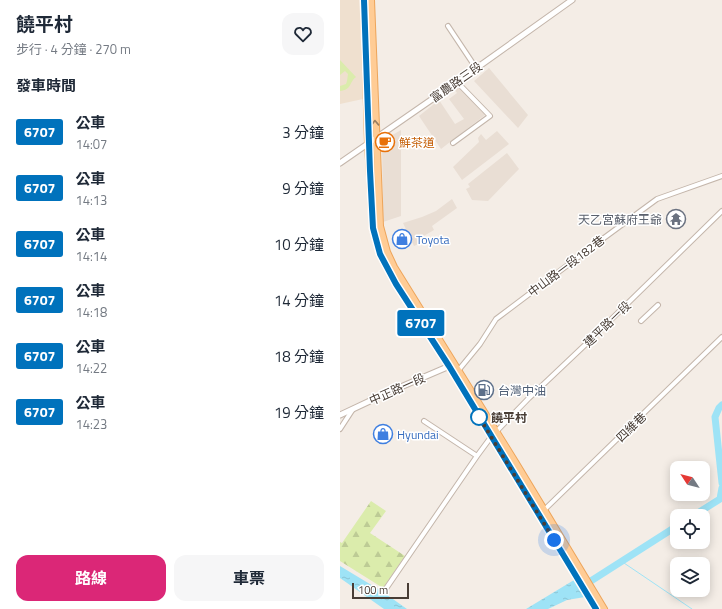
<!DOCTYPE html>
<html lang="zh-TW">
<meta charset="utf-8">
<style>
:root{--surface:#fff;--page:#f6f6f7;--text:#1f2937;--muted:#747a83;--accent:#db2777}
body{margin:0;font-family:"Titillium Web","Noto Sans TC",sans-serif;background:var(--page);color:var(--text);height:100vh;display:flex;flex-direction:column;font-size:15px;white-space:nowrap}
*{box-sizing:border-box;margin:0}
p{font-size:13px;color:var(--muted)}
.icon{flex:none;width:22px;height:22px;fill:none;stroke:currentColor;stroke-width:2;stroke-linecap:round;stroke-linejoin:round}
.map{position:relative;flex:1;overflow:hidden}
.panel{display:flex;flex-direction:column;background:var(--surface);width:340px}
.panel>*{flex:none}
.badge{padding:0 8px;border-radius:3px;font-size:14px;line-height:26px}
.needle{width:26px;rotate:306deg}
.fabs{position:absolute;left:330px;top:461px;display:grid;gap:8px}
.fabs a{display:grid;place-items:center;width:40px;height:40px;border-radius:8px;background:var(--surface);box-shadow:0 2px 10px #0003;font-size:20px}
.scale{position:absolute;left:12px;bottom:10px;width:57px;box-sizing:border-box;padding-left:4px;border:2px solid #483d35;border-top:0;font-size:11px;line-height:14px;white-space:nowrap;color:#483d35;-webkit-text-stroke:3px #fff;paint-order:stroke}
.you{position:absolute;width:20px;height:20px;margin:-10px;border:3px solid #fff;border-radius:50%;background:#1a73e8;box-shadow:0 0 0 6px #1a73e833}
.map>.badge{position:absolute;translate:-50% -50%;box-shadow:0 0 0 2px #fff}
h2{padding:0 16px;font-size:15px;line-height:36px}
.round{display:grid;place-items:center;flex:none;width:42px;height:42px;border-radius:12px;background:var(--page)}
.head{display:flex;align-items:center;justify-content:space-between;height:68px;padding:0 16px}
h1{font-size:19px;font-weight:700;line-height:30px}
.primary-button{display:flex;gap:8px;margin-top:auto;padding:8px 16px}
.primary-button a{flex:1;height:46px;border-radius:12px;background:var(--accent);color:#fff;font-size:16px;font-weight:700;line-height:46px;text-align:center}
.primary-button a+a{background:var(--page);color:var(--text)}
ul{padding:0;list-style:none}
li{display:flex;align-items:center;gap:12px;height:56px;padding:0 16px}
li div{flex:1}
li b{display:block;font-size:15px}
li em{font-style:normal}
li .badge{min-width:44px;font-weight:700;text-align:center}
main{display:flex;flex:1;min-height:0}
.map>svg:first-child{display:block}
</style>
<main>
<section class="panel">
<div class="head"><div><h1>饒平村</h1><p>步行 · 4 分鐘 · 270 m</p></div><a class="round"><svg class="icon" aria-label="heart" viewBox="0 0 24 24"><path d="M12 20l-8-8c-3-5 5-10 8-4 3-6 11-1 8 4z"/></svg></a></div>
<h2>發車時間</h2>
<ul>
<li><span class="badge" style="background:#0072bc;color:#fff">6707</span><div><b>公車</b><p>14:07</p></div><em>3 分鐘</em></li>
<li><span class="badge" style="background:#0072bc;color:#fff">6707</span><div><b>公車</b><p>14:13</p></div><em>9 分鐘</em></li>
<li><span class="badge" style="background:#0072bc;color:#fff">6707</span><div><b>公車</b><p>14:14</p></div><em>10 分鐘</em></li>
<li><span class="badge" style="background:#0072bc;color:#fff">6707</span><div><b>公車</b><p>14:18</p></div><em>14 分鐘</em></li>
<li><span class="badge" style="background:#0072bc;color:#fff">6707</span><div><b>公車</b><p>14:22</p></div><em>18 分鐘</em></li>
<li><span class="badge" style="background:#0072bc;color:#fff">6707</span><div><b>公車</b><p>14:23</p></div><em>19 分鐘</em></li>
</ul>
<div class="primary-button"><a>路線</a><a>車票</a></div>
</section>
<div class="map">
<svg width="382" height="609" viewBox="0 0 382 609">
<defs>
<pattern id="forest-firs" width="22" height="20" patternUnits="userSpaceOnUse"><rect width="22" height="20" fill="#dbecac"/><path d="M5 1l3.5 6h-7zM16 11l3.5 6h-7z" fill="#bdcb95"/></pattern>
<pattern id="water-ripples" width="26" height="14" patternUnits="userSpaceOnUse"><rect width="26" height="14" fill="#9ee3f6"/><path d="M2 4q2-2 4 0t4 0M15 11q2-2 4 0t4 0" fill="none" stroke="#8ac4d4"/></pattern>
</defs>
<rect width="100%" height="100%" fill="#f4ede6"/>
<path fill="#e9ded4" d="M149,68L188,115L178,128L134,81Z
M118,86L145,115L101,149L79,116L99,100L115,124L124,119L109,99L117,93L114,89Z
M61,130V216L43,222L42,141Z
M157,131L169,144L122,180L113,167L139,142L138,138L141,134L146,140Z
M167,153L179,169L148,201L132,200L126,189L130,187L128,184Z
M112,199L117,208L92,226L94,230L82,237L83,242L74,246L63,223L82,217L96,211Z"/>
<path fill="#efe0cf" d="M0,0H20L23,99L0,104Z"/>
<path fill="url(#forest-firs)" d="M31,501L46,511L30,533L65,556L43,588L0,561V542L2,543Z"/>
<path fill="#dbecac" d="M0,60L16,77C9,82 12,90 0,91V86L6,84L7,81L8,74L5,71L0,75Z"/>
<path fill="url(#water-ripples)" d="M0,566L43,592L67,609H44L0,578Z
M234,580L245,597L227,600L208,609H186Z"/>
<g fill="none" stroke-linecap="round" stroke-linejoin="round">
<path stroke="#9ee3f6" stroke-width="1" d="M381,478H382
M281,561L352,609"/>
<path stroke="#9ee3f6" stroke-width="7" d="M382,405L379,408L375,417L382,483
M353,516L380,499L382,488
M243,586L337,526"/>
<defs>
<path id="minor" d="M108,26L136,68
M113,143L150,116L117,82
M301,321L318,305
M117,372L140,344L156,319L253,246L317,199L382,176
M84,421L137,456
M0,429L13,409
M199,515L382,337
M45,590L137,456L151,437L189,398L246,344L382,211"/>
<path id="tertiary" d="M0,163L117,82L232,0
M0,415L49,392L112,365"/>
<path id="primary" d="M24,0L28,143L33,228L40,254L56,283L109,366L256,609
M31,0L40,226L47,252L54,267L177,465L264,609"/>
</defs>
<use href="#minor" stroke="#c4b6ab" stroke-width="6"/>
<use href="#tertiary" stroke="#c4b6ab" stroke-width="7"/>
<use href="#primary" stroke="#eda55b" stroke-width="8"/>
<use href="#minor" stroke="#fff" stroke-width="4"/>
<use href="#tertiary" stroke="#fff" stroke-width="5"/>
<use href="#primary" stroke="#ffcc95" stroke-width="6"/>
</g>
<defs><path id="oneway-chevron" d="M-2-3.5L2.5 0L-2 3.5" fill="none" stroke-width="1.6" stroke-linecap="round" stroke-linejoin="round"/></defs>
<use stroke="#9a7d60" href="#oneway-chevron" transform="translate(35 123) rotate(-92)"/>
<g fill="none" stroke-linecap="round" stroke-linejoin="round">
<defs>
<path id="line" d="M24,0L30,171L33,228L40,254L56,284L109,366L256,609"/>
</defs>
<use href="#line" stroke="#fff" stroke-width="9"/>
<use href="#line" stroke="#0072bc" stroke-width="6"/>
<path stroke="#483d35" stroke-width="4" stroke-dasharray="0 7.2" d="M139,417L136,412L214,540"/>
</g>
<defs>
<symbol id="cafe-ring" viewBox="-11 -11 22 22"><circle r="9.5" fill="#fff" stroke="#e8710a" stroke-width="1.5"/><path d="M-5.5-4.5H6V0H3Q3 3.5 0 3.5H-2.5Q-5.5 3.5-5.5 0ZM3-3.2v2h1.7v-2ZM-6 4.5H4V6H-6Z" fill="#e8710a"/></symbol>
<symbol id="temple-ring" viewBox="-11 -11 22 22"><circle r="9.5" fill="#fff" stroke="#6b7280" stroke-width="1.5"/><path d="M0-6L5-2H3V0L6.5 2.5H4V6H1.5V3h-3V6H-4V2.5H-6.5L-3 0V-2H-5Z" fill="#6b7280"/></symbol>
<symbol id="shop-ring" viewBox="-11 -11 22 22"><circle r="9.5" fill="#fff" stroke="#3f7fe0" stroke-width="1.5"/><path d="M-5-2.5h2.3a2.7 3.5 0 0 1 5.4 0H5L5.5 6h-11ZM-1.5-2.5h3a1.5 2.3 0 0 0-3 0Z" fill="#3f7fe0"/></symbol>
<symbol id="fuel-ring" viewBox="-11 -11 22 22"><circle r="9.5" fill="#fff" stroke="#5c6f8a" stroke-width="1.5"/><path d="M-5.5-6h7V0h2V4h1.3V-2.5L3-4.5l.8-.8L6-3V5H2.5V1h-1V6h-7ZM-4.2-4.7v3.2H.2V-4.7Z" fill="#5c6f8a"/></symbol>
</defs>
<g fill-rule="evenodd">
<use href="#cafe-ring" x="34" y="131" width="22" height="22"/>
<use href="#temple-ring" x="325" y="208" width="22" height="22"/>
<use href="#shop-ring" x="51" y="228" width="22" height="22"/>
<use href="#fuel-ring" x="133" y="379" width="22" height="22"/>
<use href="#shop-ring" x="32" y="423" width="22" height="22"/>
</g>
<circle fill="#fff" stroke="#0072bc" stroke-width="2" cx="139" cy="417" r="8"/>
<g text-anchor="middle" dominant-baseline="central" stroke-width="3" stroke-linejoin="round" paint-order="stroke">
<g font-size="12" fill="#483d35" stroke="#fff">
<text transform="translate(116 82) rotate(-35)">富農路三段</text>
<text transform="translate(226 266) rotate(-37)">中山路一段182巷</text>
<text transform="translate(267 324) rotate(-44)">建平路一段</text>
<text transform="translate(57 389) rotate(-24)">中正路一段</text>
<text transform="translate(291 427) rotate(-44)">四維巷</text>
</g>
<g font-size="12" fill="#c56008" stroke="#fff" text-anchor="start">
<text x="59" y="142">鮮茶道</text>
</g>
<g font-size="12" fill="#5b616d" stroke="#fff" text-anchor="end">
<text x="322" y="219">天乙宮蘇府王爺</text>
</g>
<g font-size="12" fill="#366cbe" stroke="#fff" text-anchor="start">
<text x="76" y="239">Toyota</text>
<text x="57" y="434">Hyundai</text>
</g>
<g font-size="12" fill="#4e5e75" stroke="#fff" text-anchor="start">
<text x="158" y="390">台灣中油</text>
</g>
<g font-size="12" font-weight="bold" fill="#483d35" stroke="#fff" text-anchor="start">
<text x="151" y="417">饒平村</text>
</g>
</g>
</svg>
<div class="fabs">
<a><svg class="needle" viewBox="-14 -14 28 28"><path d="M0-13l5 13h-10z" fill="#e53935"/><path d="M0 13l5-13h-10z" fill="#747a83"/></svg></a>
<a><svg class="icon" aria-label="locate" viewBox="0 0 24 24"><circle cx="12" cy="12" r="6"/><path d="M12 2v4M12 18v4M2 12h4M18 12h4"/></svg></a>
<a><svg class="icon" aria-label="layers" viewBox="0 0 24 24"><path d="M12 4l9 5-9 5-9-5zM3 14l9 5 9-5"/></svg></a>
</div>
<div class="scale">100 m</div>
<div class="you" style="left:214px;top:540px"></div>
<b class="badge" style="left:81px;top:323px;background:#0072bc;color:#fff">6707</b>
</div>
</main>
